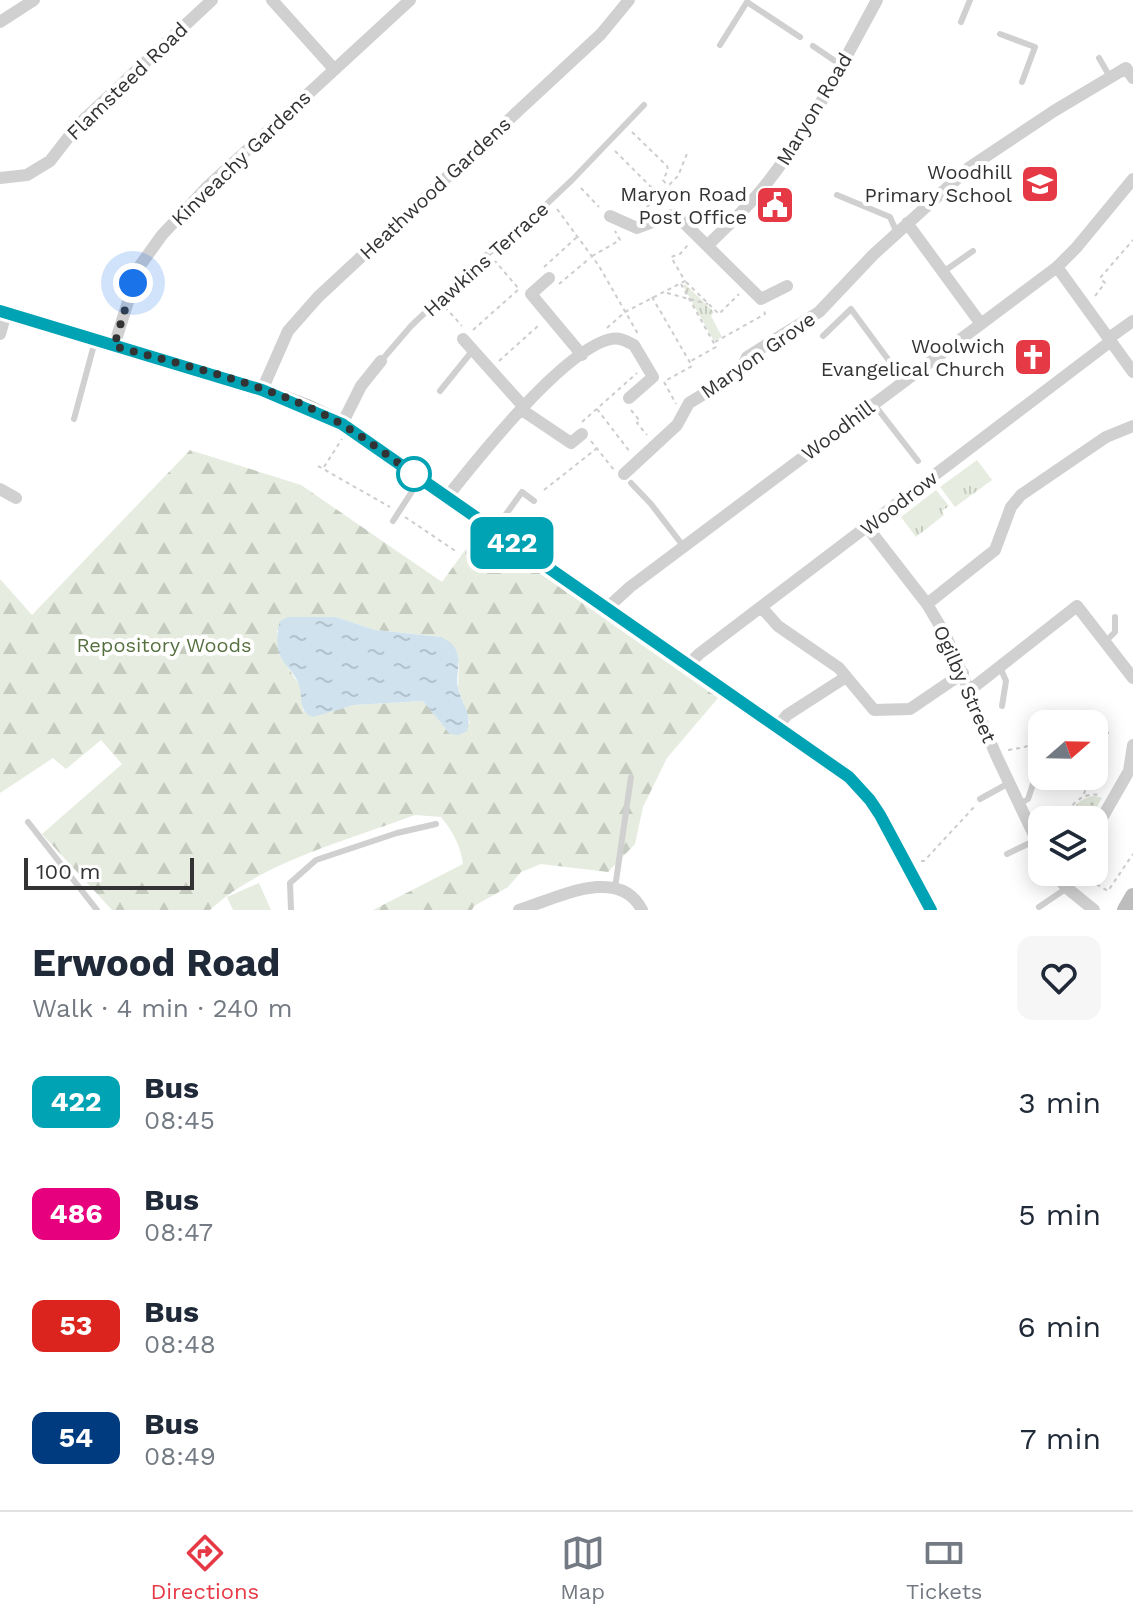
<!DOCTYPE html>
<meta charset="utf-8">
<style>
:root{--surface:#fff;--page:#f6f6f7;--text:#1f2937;--muted:#747a83;--line:#e0e1e3;--accent:#e63946}
body{margin:0;font-family:"Work Sans",sans-serif;background:var(--page);color:var(--text);height:100vh;display:flex;flex-direction:column;font-size:30px;white-space:nowrap}
*{box-sizing:border-box;margin:0}
p{font-size:26px;color:var(--muted)}
.icon{flex:none;width:44px;height:44px;fill:none;stroke:currentColor;stroke-width:2;stroke-linecap:round;stroke-linejoin:round}
.map{position:relative;height:910px;overflow:hidden}
.drawer{display:flex;flex-direction:column;background:var(--surface);flex:1}
.drawer>*{flex:none}
.badge{padding:0 16px;border-radius:12px;font-size:28px;line-height:52px}
.needle{width:52px;rotate:70deg}
.buttons{position:absolute;left:1028px;top:710px;display:grid;gap:16px}
.buttons a{display:grid;place-items:center;width:80px;height:80px;border-radius:16px;background:var(--surface);box-shadow:0 4px 20px #0003;font-size:40px}
.scale{position:absolute;left:24px;bottom:20px;width:170px;box-sizing:border-box;padding-left:8px;border:4px solid #333;border-top:0;font-size:22px;line-height:28px;white-space:nowrap;color:#333;-webkit-text-stroke:6px #fff;paint-order:stroke}
.you{position:absolute;width:40px;height:40px;margin:-20px;border:6px solid #fff;border-radius:50%;background:#1a73e8;box-shadow:0 0 0 12px #1a73e833}
.map>.badge{position:absolute;translate:-50% -50%;box-shadow:0 0 0 4px #fff}
.round{display:grid;place-items:center;flex:none;width:84px;height:84px;border-radius:16px;background:var(--page)}
.headline{display:flex;align-items:center;justify-content:space-between;height:136px;padding:0 32px}
h1{font-size:38px;font-weight:700;line-height:60px}
ul{padding:0;list-style:none}
li{display:flex;align-items:center;gap:24px;height:112px;padding:0 32px}
li div{flex:1}
li b{display:block;font-size:30px}
li em{font-style:normal}
li .badge{min-width:88px;font-weight:700;text-align:center}
.tab-bar{display:flex;justify-content:space-around;align-items:center;height:112px;border-top:2px solid var(--line);background:var(--surface);font-size:22px;color:var(--muted)}
.tab-bar a{display:grid;justify-items:center;gap:4px}
.tab-bar .on{color:var(--accent)}
.map>svg:first-child{display:block}
</style>
<div class="map">
<svg width="1133" height="910" viewBox="0 0 1133 910">
<defs>
<pattern id="grass-tufts" width="24" height="20" patternUnits="userSpaceOnUse" patternTransform="scale(2)"><rect width="24" height="20" fill="#e6ecdf"/><path d="M3 7l-1-3M5 7V3M7 7l1-3M15 17l-1-3M17 17v-4M19 17l1-3" fill="none" stroke="#c6cbc0"/></pattern>
<pattern id="forest-firs" width="22" height="20" patternUnits="userSpaceOnUse" patternTransform="scale(2)"><rect width="22" height="20" fill="#e6ecdf"/><path d="M5 1l3.5 6h-7zM16 11l3.5 6h-7z" fill="#c6cbc0"/></pattern>
<pattern id="park-dots" width="8" height="8" patternUnits="userSpaceOnUse" patternTransform="scale(2)"><rect width="8" height="8" fill="#e6ecdf"/><path d="M2 2h.1M6 6h.1" fill="none" stroke="#c6cbc0" stroke-width="1.8" stroke-linecap="round"/></pattern>
<pattern id="water-ripples" width="26" height="14" patternUnits="userSpaceOnUse" patternTransform="scale(2)"><rect width="26" height="14" fill="#cfe2ee"/><path d="M2 4q2-2 4 0t4 0M15 11q2-2 4 0t4 0" fill="none" stroke="#b2c2cd"/></pattern>
</defs>
<rect width="100%" height="100%" fill="#fff"/>
<path fill="url(#grass-tufts)" d="M685,284L714,312L711,316L722,337L714,341L683,286Z
M977,460L992,480L955,507L940,487Z
M936,490L949,506L942,511L944,515L916,537L901,517Z"/>
<path fill="url(#forest-firs)" fill-rule="evenodd" d="M190,450L301,485L442,582L479,531L718,698L667,758L643,807L635,844L608,872L541,864L521,872L508,887L474,906L472,910H373L463,864C460,844 453,832 441,817L415,815C351,839 259,863 210,910H112L42,834L122,764L101,740L66,769L53,758L0,793V579L32,615ZM336,617L375,630L442,637L459,663L458,688L470,723L450,734L423,701L354,705L312,717L303,710L300,686L279,654L277,630Z"/>
<path fill="url(#park-dots)" d="M1094,796L1102,798L1089,820H1070C1072,806 1080,798 1094,796Z"/>
<path fill="#e6ecdf" d="M259,883L271,910H233L227,897Z"/>
<path fill="url(#water-ripples)" d="M288,617H336L375,630L442,637C448,641 453,644 456,650C462,663 455,675 458,688C462,704 473,716 467,731L459,735L450,734L423,701L354,705L313,717C298,712 303,697 299,685C295,672 283,665 279,653C276,643 277,631 280,621Z"/>
<g fill="none" stroke-linecap="round" stroke-linejoin="round">
<path stroke="#cdcdcd" stroke-width="2" stroke-dasharray="4 4" stroke-linecap="butt" d="M632,132L667,166L668,170L663,180L667,185
M615,151L658,194
M581,188L599,207
M557,209L599,266L638,334
M641,213L678,176L688,151
M592,256L620,240L615,231
M544,267L577,237
M481,273L493,263L491,261
M686,282L719,314L739,294
M559,284L590,258
M681,284L716,347L691,361
M667,293L708,304
M1095,296L1105,283L1100,278L1133,240
M652,297L692,366L665,381
M445,307L462,326
M607,328L625,312L685,281L671,257L680,254L688,245
M473,330L519,289L495,261
M715,342L765,314L764,310
M499,361L539,325
M664,382L676,404
M597,409L630,452
M631,410L640,421L637,423L647,435
M582,422L637,373
M591,441L614,470
M318,466L390,507
M324,467L342,439
M544,490L596,449
M405,517L457,552
M1055,724L1075,716L1082,719L1085,724
M1008,750C1024,747 1031,748 1042,735
M1094,759L1101,736L1103,733H1109
M1084,794L1089,776
M1036,812C1075,826 1068,790 1100,795
M921,861H924L975,806
M1076,872L1108,891L1133,854"/>
<path stroke="#d0d0d0" stroke-width="6" d="M961,22L970,0
M1000,34L1035,47L1022,82
M720,45L747,2L800,37
M813,46L841,65
M1099,58L1110,77
M837,195L890,217L897,233
M943,272L973,251
M823,336L851,309L904,381
M381,361L411,326L485,256L518,231L572,180L644,105
M440,391L473,350
M873,403L918,461
M74,419L95,341
M631,483L651,504L684,547
M393,521L420,479
M496,528L522,492L534,501
M1106,641L1115,632V617
M1000,667L1006,681L1002,706
M980,799L1009,783
M1019,804L1028,799L1037,772
M28,822L97,910
M1007,854L1036,840
M615,888L631,777
M1039,907L1067,888
M291,910L290,883L316,860L397,833L436,824"/>
<path stroke="#d0d0d0" stroke-width="12" d="M272,0L334,69
M0,22L34,0
M0,178L27,175L50,161L78,125L212,0
M610,216L637,228L672,215L680,219L761,299L787,286
M907,223L981,324
M708,245C726,227 746,209 763,188C809,131 842,64 877,0
M1057,267L1133,372
M549,278L531,294L582,355
M0,334L6,313
M1109,338L1133,321
M463,339L524,407
M114,346L139,267L162,235L206,188L410,0
M262,390L288,331L318,297L601,34L629,0
M522,410L571,443L582,434
M342,424L361,386L381,361
M624,474L677,425L689,403L740,372L747,357L819,312L873,255L970,167L1054,111L1126,68L1133,78
M0,489L16,498
M447,497C478,458 564,349 611,339C619,337 626,341 634,345L653,377L629,398
M868,528L927,604L946,636L996,755L1042,852
M927,604L995,550L1011,507L1021,495L1106,437L1133,426
M762,608L778,626L839,668L874,710L910,709L963,673
M606,609L630,587L1057,267L1076,248L1133,179
M688,665L699,654L1111,341
M970,690L1077,606L1133,678
M777,727L787,715L846,677
M1094,832L1129,771L1133,745
M1053,872L1067,888L1094,910
M519,910C555,899 619,864 642,910"/>
<path stroke="#bdbdbd" stroke-width="16" d="M0,312L262,390L307,407L342,424L849,777L870,800L880,815L931,910
M1125,910L1133,896"/>
</g>
<g fill="none" stroke-linecap="round" stroke-linejoin="round">
<defs>
<path id="line" d="M0,311L262,390L342,424L849,777L870,800L880,815L931,910"/>
</defs>
<use href="#line" stroke="#fff" stroke-width="18"/>
<use href="#line" stroke="#00a3b4" stroke-width="12"/>
<path stroke="#333" stroke-width="8" stroke-dasharray="0 14.4" d="M133,283L114,346C186,366 263,383 329,417C361,434 391,458 420,479L414,474"/>
</g>
<defs>
<symbol id="school-square" viewBox="-11 -11 22 22"><rect x="-9" y="-9" width="18" height="18" rx="4" fill="#e63946" stroke="#fff"/><path d="M0-5L7-2L0 1L-7-2ZM-4 1L0 2.5L4 1V4Q0 6-4 4Z" fill="#fff"/></symbol>
<symbol id="civic-square" viewBox="-11 -11 22 22"><rect x="-9" y="-9" width="18" height="18" rx="4" fill="#e63946" stroke="#fff"/><path d="M-.6-6.5H3V-4.5H.6V-3L4-1V1h2V6H-6V1h2V-1L-.6-3ZM-1.2 2.5V6h2.4V2.5Z" fill="#fff"/></symbol>
<symbol id="church-square" viewBox="-11 -11 22 22"><rect x="-9" y="-9" width="18" height="18" rx="4" fill="#e63946" stroke="#fff"/><path d="M-1.2-6h2.4v3.5h3.3v2.4h-3.3V6h-2.4V-.1h-3.3v-2.4h3.3Z" fill="#fff"/></symbol>
</defs>
<g fill-rule="evenodd">
<use href="#school-square" x="1018" y="162" width="44" height="44"/>
<use href="#civic-square" x="753" y="183" width="44" height="44"/>
<use href="#church-square" x="1011" y="335" width="44" height="44"/>
</g>
<circle fill="#fff" stroke="#00a3b4" stroke-width="4" cx="414" cy="474" r="16"/>
<g text-anchor="middle" dominant-baseline="central" stroke-width="8" stroke-linejoin="round" paint-order="stroke">
<g font-size="20" fill="#333" stroke="#fff">
<text transform="translate(127 81) rotate(-44)">Flamsteed Road</text>
<text transform="translate(814 109) rotate(-59)">Maryon Road</text>
<text transform="translate(241 158) rotate(-44)">Kinveachy Gardens</text>
<text transform="translate(435 188) rotate(-43)">Heathwood Gardens</text>
<text transform="translate(486 259) rotate(-42)">Hawkins Terrace</text>
<text transform="translate(758 355) rotate(-35)">Maryon Grove</text>
<text transform="translate(838 430) rotate(-37)">Woodhill</text>
<text transform="translate(899 503) rotate(-38)">Woodrow</text>
<text transform="translate(965 684) rotate(66)">Ogilby Street</text>
</g>
<g font-size="20" fill="#333" stroke="#fff" text-anchor="end">
<text x="1012" y="172">Woodhill<tspan x="1012" dy="23">Primary School</tspan></text>
<text x="747" y="194">Maryon Road<tspan x="747" dy="23">Post Office</tspan></text>
<text x="1005" y="346">Woolwich<tspan x="1005" dy="23">Evangelical Church</tspan></text>
</g>
<g font-size="20" fill="#56703f" stroke="#fff">
<text x="164" y="645">Repository Woods</text>
</g>
</g>
</svg>
<div class="buttons">
<a><svg class="needle" viewBox="-14 -14 28 28"><path d="M0-13l5 13h-10z" fill="#e53935"/><path d="M0 13l5-13h-10z" fill="#747a83"/></svg></a>
<a><svg class="icon" aria-label="layers" viewBox="0 0 24 24"><path d="M12 4l9 5-9 5-9-5zM3 14l9 5 9-5"/></svg></a>
</div>
<div class="scale">100 m</div>
<div class="you" style="left:133px;top:283px"></div>
<b class="badge" style="left:512px;top:543px;background:#00a3b4;color:#fff">422</b>
</div>
<section class="drawer">
<div class="headline"><div><h1>Erwood Road</h1><p>Walk · 4 min · 240 m</p></div><a class="round"><svg class="icon" aria-label="heart" viewBox="0 0 24 24"><path d="M12 20l-8-8c-3-5 5-10 8-4 3-6 11-1 8 4z"/></svg></a></div>
<ul>
<li><span class="badge" style="background:#00a3b4;color:#fff">422</span><div><b>Bus</b><p>08:45</p></div><em>3 min</em></li>
<li><span class="badge" style="background:#e6007e;color:#fff">486</span><div><b>Bus</b><p>08:47</p></div><em>5 min</em></li>
<li><span class="badge" style="background:#dc241f;color:#fff">53</span><div><b>Bus</b><p>08:48</p></div><em>6 min</em></li>
<li><span class="badge" style="background:#003b80;color:#fff">54</span><div><b>Bus</b><p>08:49</p></div><em>7 min</em></li>
</ul>
</section>
<nav class="tab-bar">
<a class="on"><svg class="icon" aria-label="directions" viewBox="0 0 24 24"><path d="M12 3l9 9-9 9-9-9zM9 14v-3h6M13 9l2 2-2 2"/></svg>Directions</a>
<a><svg class="icon" aria-label="map" viewBox="0 0 24 24"><path d="M3 6l6-2 6 2 6-2v14l-6 2-6-2-6 2zM9 4v14M15 6v14"/></svg>Map</a>
<a><svg class="icon" aria-label="tickets" viewBox="0 0 24 24"><path d="M3 7h18v10H3zM15 7v10"/></svg>Tickets</a>
</nav>
